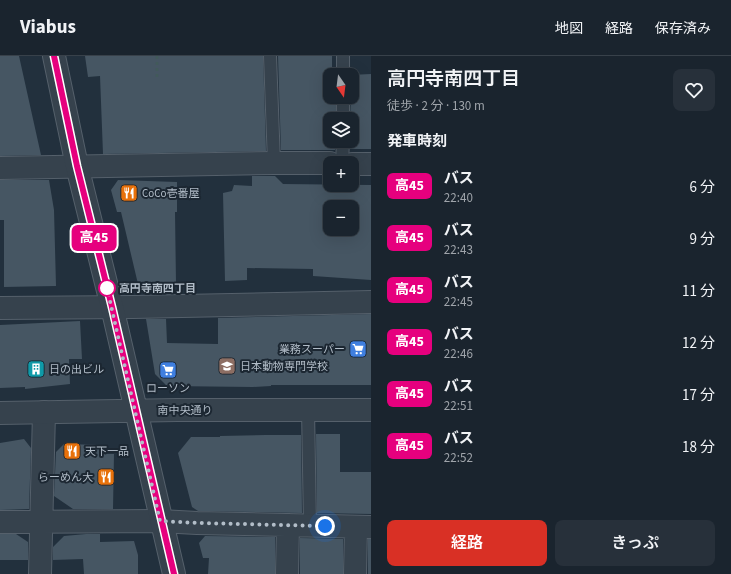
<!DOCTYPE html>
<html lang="ja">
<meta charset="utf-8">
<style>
:root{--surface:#1a242e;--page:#27303a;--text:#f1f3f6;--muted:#9fa4aa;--line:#38414a;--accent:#d93025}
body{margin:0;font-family:"Source Sans 3","Noto Sans JP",sans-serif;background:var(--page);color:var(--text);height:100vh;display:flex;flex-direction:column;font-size:15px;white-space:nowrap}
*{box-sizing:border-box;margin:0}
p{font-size:13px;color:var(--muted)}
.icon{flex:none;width:22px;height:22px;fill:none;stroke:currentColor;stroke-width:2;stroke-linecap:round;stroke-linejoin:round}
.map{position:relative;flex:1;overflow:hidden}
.details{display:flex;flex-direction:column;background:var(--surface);width:360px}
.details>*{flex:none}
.badge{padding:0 8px;border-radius:6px;font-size:14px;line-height:26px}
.needle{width:26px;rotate:166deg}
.buttons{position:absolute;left:323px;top:12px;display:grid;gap:8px}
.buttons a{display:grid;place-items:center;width:36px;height:36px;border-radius:8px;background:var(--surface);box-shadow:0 4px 16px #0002,0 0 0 1px var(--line);font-size:20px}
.you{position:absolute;width:20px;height:20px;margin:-10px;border:3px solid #fff;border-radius:50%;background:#1a73e8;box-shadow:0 0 0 6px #1a73e833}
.map>.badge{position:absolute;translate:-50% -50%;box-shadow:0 0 0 2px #fff}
h2{padding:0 16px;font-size:15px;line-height:36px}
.round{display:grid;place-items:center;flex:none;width:42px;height:42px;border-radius:8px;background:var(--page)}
.headline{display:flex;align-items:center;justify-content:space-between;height:68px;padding:0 16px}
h1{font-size:19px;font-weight:600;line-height:30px}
.cta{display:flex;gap:8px;margin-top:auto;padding:8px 16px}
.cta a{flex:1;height:46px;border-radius:8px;background:var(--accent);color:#fff;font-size:16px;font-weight:600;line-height:46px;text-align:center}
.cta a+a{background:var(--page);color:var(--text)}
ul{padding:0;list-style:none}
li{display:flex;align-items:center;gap:12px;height:52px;padding:0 16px}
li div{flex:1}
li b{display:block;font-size:15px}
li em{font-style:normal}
li .badge{min-width:44px;font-weight:700;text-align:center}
header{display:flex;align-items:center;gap:24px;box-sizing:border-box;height:56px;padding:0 20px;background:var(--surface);border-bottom:1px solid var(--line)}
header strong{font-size:19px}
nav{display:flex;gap:22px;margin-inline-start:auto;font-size:14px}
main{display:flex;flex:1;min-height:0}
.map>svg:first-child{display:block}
</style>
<header>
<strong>Viabus</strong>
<nav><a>地図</a><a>経路</a><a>保存済み</a></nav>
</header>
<main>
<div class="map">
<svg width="371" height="518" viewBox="0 0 371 518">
<rect width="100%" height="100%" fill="#22303d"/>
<path fill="#465663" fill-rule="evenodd" d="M0,0H19L41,99L0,100Z
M85,0H263L266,95L103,98L100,20L88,21Z
M278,0H332V19H336H330V41H336V63H330V85H335V94H281Z
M371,18V93H350V85H352V63H350L352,19H350Z
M252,120H275L283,128L371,129V224L313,220V213L247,212V224L225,225L223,137L232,135L234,129L252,130ZM330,151H352V173H330Z
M0,124H49L54,154L56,230L4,231V164H0Z
M118,124L177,126V156H175L176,227L138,228L121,156H117L111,134Z
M371,258V329H271V330L253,331L167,330L155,318L146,263H166L167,287L218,288V262Z
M80,265L82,303H69L70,328L25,333V331L0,332V269Z
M316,378H340V416H371V458L317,457Z
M266,379H301L302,457L198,455L192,451L178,397L191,381H220V380Z
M24,383L31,392L29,453L0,454V387Z
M64,388L101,389L103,398H114L113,453H73L54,440L56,396Z
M0,478H16L28,486V504H0Z
M86,478H100V486L134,485L138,499V518H84L83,503L53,504V491L64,480Z
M205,480L275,481V518H208L209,502H203L199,487Z
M300,482L343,483V518H300Z
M368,483H371V518H368Z"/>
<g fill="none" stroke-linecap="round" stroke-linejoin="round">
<defs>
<path id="service" d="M270,0L274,107
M343,19V0
M343,63V41
M342,107L343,85
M308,353L310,470"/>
<path id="minor" d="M352,108H371
M0,112L274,107H330
M0,252L133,251L371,246
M0,466L160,465L197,467L371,471
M40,518L44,356
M287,518L288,469
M355,518L356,471"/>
<path id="tertiary" d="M54,0L77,110L112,251L174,518
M0,357L177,354H371"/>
</defs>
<use href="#service" stroke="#55606b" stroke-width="14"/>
<use href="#minor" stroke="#55606b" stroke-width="24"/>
<use href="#tertiary" stroke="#55606b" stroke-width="24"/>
<path stroke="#425a5a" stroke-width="2.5" stroke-dasharray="3 3" stroke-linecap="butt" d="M157,0V22"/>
<use href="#service" stroke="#36424d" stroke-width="12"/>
<use href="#minor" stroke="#36424d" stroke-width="22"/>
<use href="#tertiary" stroke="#36424d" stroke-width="22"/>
</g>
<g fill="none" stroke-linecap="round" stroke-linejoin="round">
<defs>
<path id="line" d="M54,0L77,110L112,251L174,518"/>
</defs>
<use href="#line" stroke="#fff" stroke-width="9"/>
<use href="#line" stroke="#e6007e" stroke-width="6"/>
<path stroke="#b2bdc8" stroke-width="4" stroke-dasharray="0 7.2" d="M107,232L160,465L197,467L325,470"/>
</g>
<defs>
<symbol id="restaurant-square" viewBox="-11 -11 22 22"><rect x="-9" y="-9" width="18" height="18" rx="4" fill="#e8710a" stroke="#1c2732"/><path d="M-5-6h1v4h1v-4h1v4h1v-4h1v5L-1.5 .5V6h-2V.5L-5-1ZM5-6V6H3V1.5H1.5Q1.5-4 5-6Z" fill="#fff"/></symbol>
<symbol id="supermarket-square" viewBox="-11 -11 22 22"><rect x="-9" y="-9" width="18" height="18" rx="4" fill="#3f7fe0" stroke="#1c2732"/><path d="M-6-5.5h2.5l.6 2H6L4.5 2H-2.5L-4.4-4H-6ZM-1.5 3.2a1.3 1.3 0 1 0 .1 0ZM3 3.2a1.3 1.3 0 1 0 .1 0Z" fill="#fff"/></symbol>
<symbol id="school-square" viewBox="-11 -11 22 22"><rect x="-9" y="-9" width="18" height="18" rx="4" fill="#8d6e63" stroke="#1c2732"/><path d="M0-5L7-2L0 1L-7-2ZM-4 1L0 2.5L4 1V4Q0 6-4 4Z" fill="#fff"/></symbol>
<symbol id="building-square" viewBox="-11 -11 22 22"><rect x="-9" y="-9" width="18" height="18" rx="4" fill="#0f9aa8" stroke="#1c2732"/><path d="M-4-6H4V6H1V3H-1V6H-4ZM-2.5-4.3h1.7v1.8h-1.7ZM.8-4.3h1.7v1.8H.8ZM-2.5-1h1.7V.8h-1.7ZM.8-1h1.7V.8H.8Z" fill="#fff"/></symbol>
</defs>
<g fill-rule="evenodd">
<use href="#restaurant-square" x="119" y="127" width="20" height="20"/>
<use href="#supermarket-square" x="348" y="283" width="20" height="20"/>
<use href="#school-square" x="217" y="300" width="20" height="20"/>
<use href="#building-square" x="26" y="303" width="20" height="20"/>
<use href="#supermarket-square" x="158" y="304" width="20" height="20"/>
<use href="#restaurant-square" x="62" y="385" width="20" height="20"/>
<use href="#restaurant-square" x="96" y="411" width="20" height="20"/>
</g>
<circle fill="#fff" stroke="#e6007e" stroke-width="2" cx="107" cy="232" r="8"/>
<g text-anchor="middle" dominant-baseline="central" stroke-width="4" stroke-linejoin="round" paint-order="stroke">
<g font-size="11" fill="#b2bdc8" stroke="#1c2732" text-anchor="start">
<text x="142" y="137">CoCo壱番屋</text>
<text x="345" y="293" text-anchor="end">業務スーパー</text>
<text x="240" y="310">日本動物専門学校</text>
<text x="49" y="313">日の出ビル</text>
<text x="168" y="332" text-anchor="middle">ローソン</text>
<text x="85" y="395">天下一品</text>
<text x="93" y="421" text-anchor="end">らーめん大</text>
</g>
<g font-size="11" font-weight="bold" fill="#b2bdc8" stroke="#1c2732" text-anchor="start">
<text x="119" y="232">高円寺南四丁目</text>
</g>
<g font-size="11" fill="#b2bdc8" stroke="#1c2732">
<text x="185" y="354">南中央通り</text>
</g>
</g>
</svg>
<div class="buttons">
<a><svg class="needle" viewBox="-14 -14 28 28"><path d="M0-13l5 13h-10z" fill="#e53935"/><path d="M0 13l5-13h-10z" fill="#9fa4aa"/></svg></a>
<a><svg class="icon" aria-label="layers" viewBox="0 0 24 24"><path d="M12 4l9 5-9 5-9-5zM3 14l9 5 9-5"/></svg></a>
<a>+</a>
<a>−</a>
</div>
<div class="you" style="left:325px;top:470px"></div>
<b class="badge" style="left:94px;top:182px;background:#e6007e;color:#fff">高45</b>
</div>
<section class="details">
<div class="headline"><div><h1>高円寺南四丁目</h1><p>徒歩 · 2 分 · 130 m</p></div><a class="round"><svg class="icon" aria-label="heart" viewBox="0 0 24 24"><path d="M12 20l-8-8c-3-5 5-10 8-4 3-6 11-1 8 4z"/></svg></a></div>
<h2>発車時刻</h2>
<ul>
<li><span class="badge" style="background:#e6007e;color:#fff">高45</span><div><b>バス</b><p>22:40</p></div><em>6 分</em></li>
<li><span class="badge" style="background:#e6007e;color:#fff">高45</span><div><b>バス</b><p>22:43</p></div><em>9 分</em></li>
<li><span class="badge" style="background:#e6007e;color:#fff">高45</span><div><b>バス</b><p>22:45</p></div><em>11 分</em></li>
<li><span class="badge" style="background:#e6007e;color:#fff">高45</span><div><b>バス</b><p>22:46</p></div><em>12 分</em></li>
<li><span class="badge" style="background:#e6007e;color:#fff">高45</span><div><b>バス</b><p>22:51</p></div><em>17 分</em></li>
<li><span class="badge" style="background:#e6007e;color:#fff">高45</span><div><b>バス</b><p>22:52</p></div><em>18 分</em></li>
</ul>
<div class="cta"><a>経路</a><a>きっぷ</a></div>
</section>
</main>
